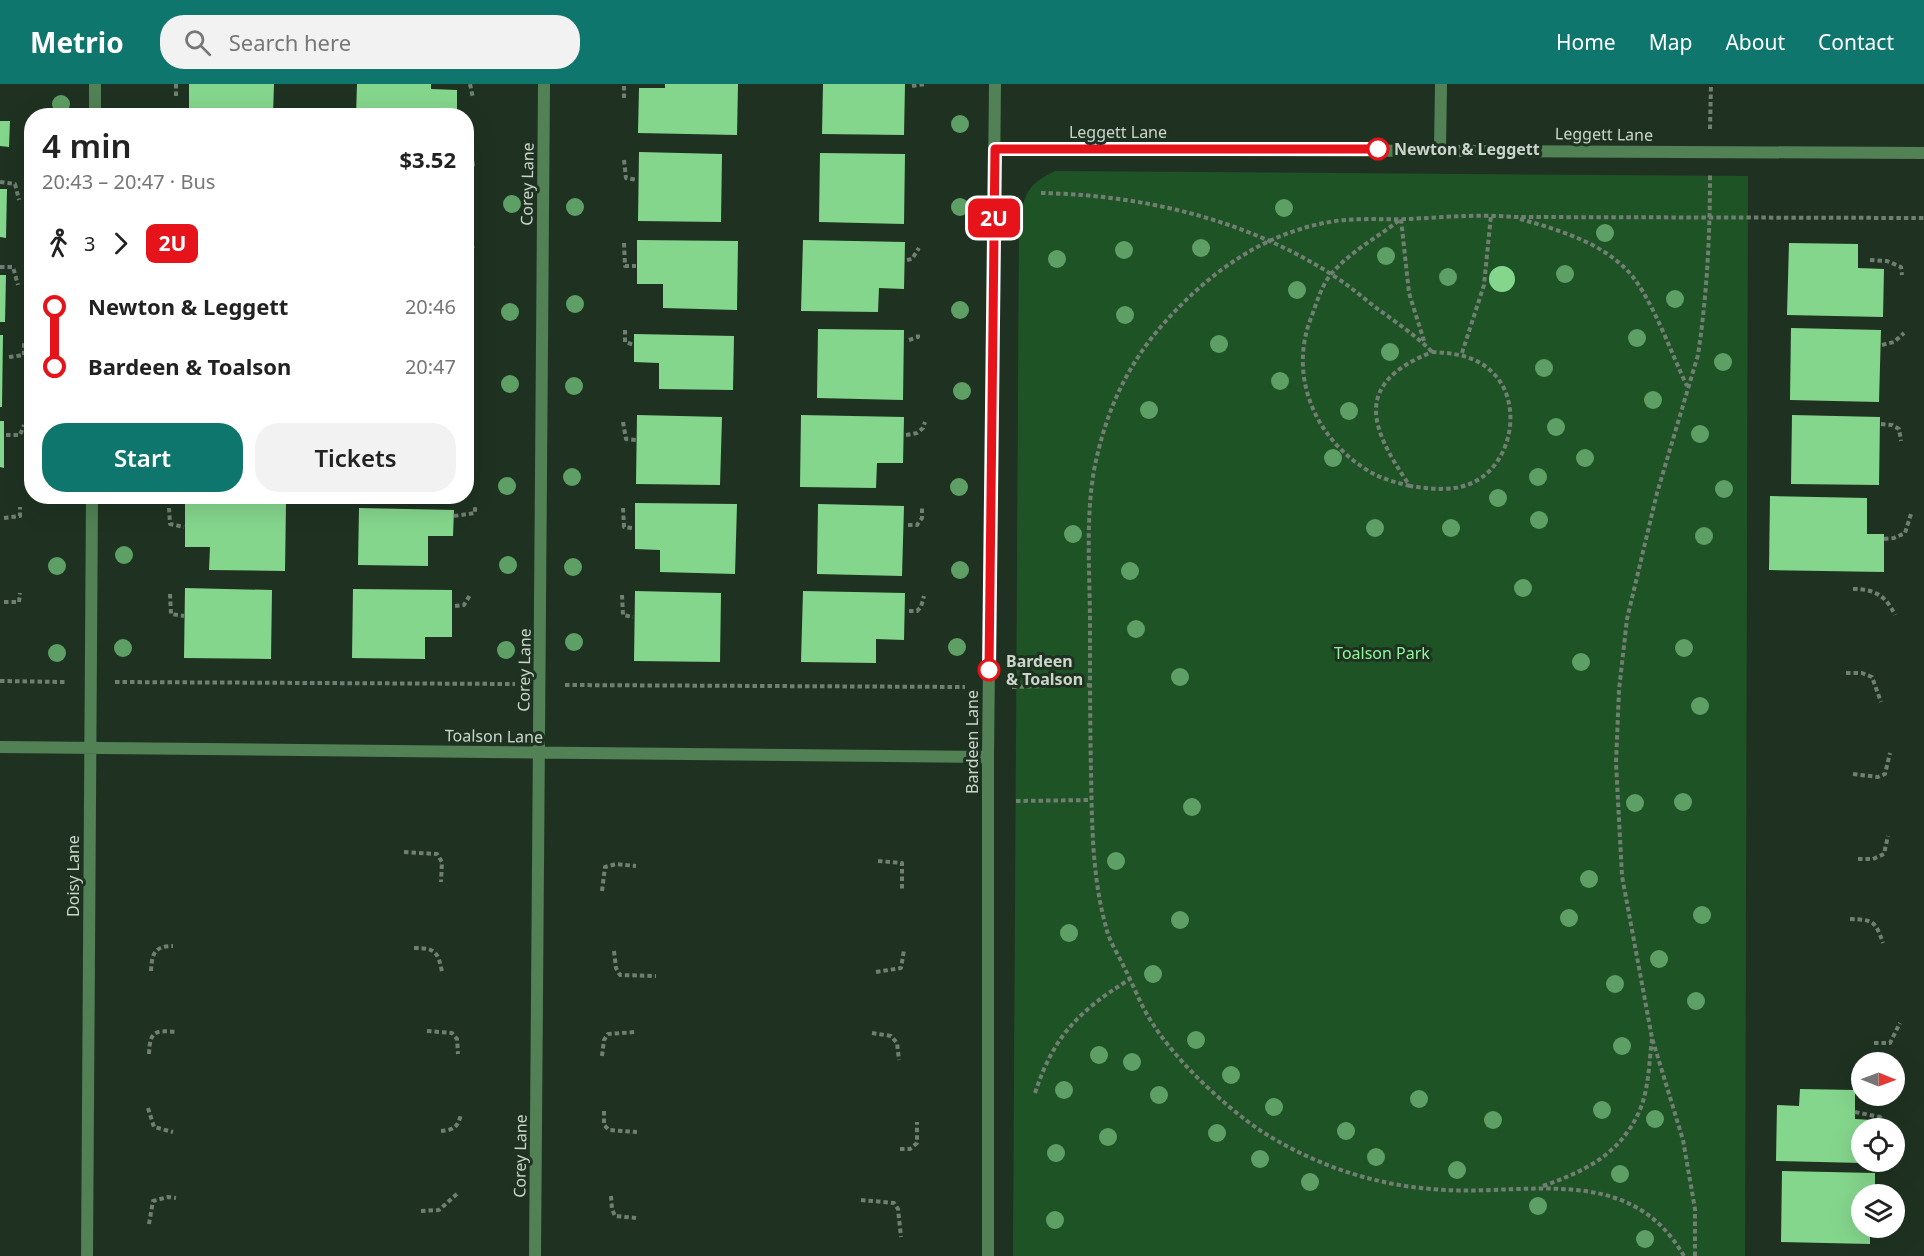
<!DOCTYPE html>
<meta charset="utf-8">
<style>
:root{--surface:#fff;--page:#f2f2f2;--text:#222;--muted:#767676;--accent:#0f766e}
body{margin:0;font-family:"Noto Sans",sans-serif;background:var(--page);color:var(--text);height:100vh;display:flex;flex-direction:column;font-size:22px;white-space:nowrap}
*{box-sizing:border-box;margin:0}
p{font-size:20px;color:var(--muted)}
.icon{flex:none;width:33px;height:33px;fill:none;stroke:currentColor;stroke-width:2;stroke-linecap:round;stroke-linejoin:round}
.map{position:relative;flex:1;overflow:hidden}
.details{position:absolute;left:24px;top:24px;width:450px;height:396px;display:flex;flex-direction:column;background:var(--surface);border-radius:24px;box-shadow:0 6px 24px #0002}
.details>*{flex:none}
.badge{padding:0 12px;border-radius:9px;font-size:21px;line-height:39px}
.needle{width:39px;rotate:91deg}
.tools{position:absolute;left:1851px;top:968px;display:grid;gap:12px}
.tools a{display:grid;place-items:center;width:54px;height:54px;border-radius:50%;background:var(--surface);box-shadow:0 6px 24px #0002;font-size:30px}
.map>.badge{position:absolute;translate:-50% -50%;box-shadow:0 0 0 3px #fff}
.legs{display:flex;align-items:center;gap:9px;height:66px;padding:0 18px;font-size:20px}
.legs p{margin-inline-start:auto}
.summary{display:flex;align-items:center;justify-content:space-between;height:102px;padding:0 18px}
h1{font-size:33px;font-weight:600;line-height:45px}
.primary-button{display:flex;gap:12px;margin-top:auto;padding:12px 18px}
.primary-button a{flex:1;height:69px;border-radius:24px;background:var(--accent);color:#fff;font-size:24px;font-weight:600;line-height:69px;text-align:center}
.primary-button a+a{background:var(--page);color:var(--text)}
ul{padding:0 18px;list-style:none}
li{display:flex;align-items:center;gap:21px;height:60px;font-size:22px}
li i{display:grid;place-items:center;width:9px;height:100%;margin:0 8px;background:currentColor}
li i::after{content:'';width:15px;height:15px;margin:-8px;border:4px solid;border-radius:50%;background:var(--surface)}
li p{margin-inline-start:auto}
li:first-child i{background:linear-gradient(#0000 50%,currentColor 0)}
li:last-child i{background:linear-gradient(currentColor 50%,#0000 0)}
header{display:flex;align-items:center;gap:36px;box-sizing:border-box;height:84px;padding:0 30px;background:var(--accent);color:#fff}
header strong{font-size:28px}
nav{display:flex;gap:33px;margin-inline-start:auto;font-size:21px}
.search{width:420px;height:54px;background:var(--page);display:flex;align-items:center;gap:15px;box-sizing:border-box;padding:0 21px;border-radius:24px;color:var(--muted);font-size:22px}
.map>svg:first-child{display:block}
</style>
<header>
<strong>Metrio</strong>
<div class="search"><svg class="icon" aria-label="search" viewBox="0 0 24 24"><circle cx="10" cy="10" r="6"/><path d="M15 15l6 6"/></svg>Search here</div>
<nav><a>Home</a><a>Map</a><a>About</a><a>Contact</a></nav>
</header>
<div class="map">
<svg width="1924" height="1172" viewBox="0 0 1924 1172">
<rect width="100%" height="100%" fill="#1f3221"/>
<path fill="#1e5326" d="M1055,87L1748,92L1745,1172H1013L1019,135C1026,108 1028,100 1055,87Z"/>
<path fill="#85d68d" d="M189,0H274L273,32H189Z
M357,0H431V5L457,6V32H356Z
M665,0H738L737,51L638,49L639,4H665Z
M823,0H905L904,51L822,50Z
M0,37H10L9,63L0,62Z
M639,68L722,70L721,138L638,137Z
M820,69L905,70L904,140L819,138Z
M0,105H7L6,154L0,153Z
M637,156L738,157L737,226L663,224V200H637Z
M803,156L905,158L904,205L879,204L878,228L801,227Z
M1789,159L1858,160V184L1884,185L1883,233L1787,231Z
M1489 195a13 13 0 1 1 26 0a13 13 0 1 1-26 0Z
M0,191H6L5,238H0Z
M1791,244L1881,246L1879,318L1790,316Z
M818,245L904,246L903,316L817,314Z
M634,250L734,252L733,306L659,305V279L634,278Z
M0,251H3L2,323H0Z
M637,331L722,333L720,401L636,400Z
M801,331L904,333L903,379H877L876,404L800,403Z
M1792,331L1880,333L1879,401L1791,400Z
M0,337H4V384L0,383Z
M1770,412L1867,414V450H1884V488L1769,486Z
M185,417L286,419L285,487L209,486L210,463H185Z
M635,419L737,420L735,490L660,488V466L635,465Z
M818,420L904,422L902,492L817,490Z
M359,424L454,426L453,452H428V482L358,481Z
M185,504L272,506L271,575L184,574Z
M353,505L452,506V553H425V575L352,574Z
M635,507L721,509L720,578L634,577Z
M803,507L905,509L904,556L876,555V579L801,578Z
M1800,1005L1855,1006V1035L1872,1036V1044H1862V1079L1776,1077L1777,1021L1799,1022Z
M1782,1087L1875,1089V1110H1862V1143H1870V1160L1781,1158Z"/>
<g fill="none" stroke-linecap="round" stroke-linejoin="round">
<path stroke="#707f71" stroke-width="4" stroke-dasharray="4.5 3" stroke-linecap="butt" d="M176,0V14
M470,0L473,14
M912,2L925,0
M624,14V0
M1710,45L1711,0
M624,76L626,94L637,96
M466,85L473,81L472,74
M0,98L15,100L19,116
M1041,109C1142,111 1245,135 1331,190C1347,200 1361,212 1375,223C1394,237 1416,251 1432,268
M1520,135C1556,145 1597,157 1625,184C1650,208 1671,269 1687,302
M624,159L625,182H636
M466,171L471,168L473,161
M907,176L912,175L919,164
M1870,176L1887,177L1901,183L1902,191
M0,183H13L18,201
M625,246V258L634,261
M909,256L918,253V249
M1882,261L1894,258L1904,249
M1432,268C1455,269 1478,272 1495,291C1523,322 1511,380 1474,398C1454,408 1431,405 1410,402C1370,344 1352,300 1432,268Z
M1462,269L1484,201L1491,131
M9,273L24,271V258
M623,338L626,355L636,356
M1881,340L1892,341L1899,345L1901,357
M466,347L471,345V338
M6,351H20L24,341
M906,351L917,349L923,344L925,338
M1410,402C1394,398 1378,394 1364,384C1313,351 1289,290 1311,234C1317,218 1321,202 1332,189C1351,167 1378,153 1401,135L1409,209L1425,260
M169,424L170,440L184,443
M623,424L624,443L632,444
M454,432L475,429V422
M4,434L20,432V423
M908,441H917L922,434V424
M1884,455L1894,454L1905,449L1911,430
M1853,505C1875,505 1886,512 1895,531
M170,510L171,530L184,532
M622,511L623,531L633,533
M4,518H19L20,509
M455,522L464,521L470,511
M909,527H917L921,523L924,512
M1846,589H1862L1872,593L1881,618
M0,597L65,598
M115,598L515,600
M565,601L965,603
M1012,603L1090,601
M1853,690L1878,693L1885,690L1890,669
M1016,717L1091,716
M404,768L437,770L442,778L441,798
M1858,775H1873L1884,770L1888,752
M878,777L902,779V807
M602,807L605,783L616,780L636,782
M1850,835C1873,836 1875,836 1883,859
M414,864C435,864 438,867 442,888
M614,867L616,884L620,891L656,892
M151,887C152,870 154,862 173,862
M876,888L901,884L904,866
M427,947L452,949L457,955L458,970
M872,949L891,952L897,959L899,976
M1874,959H1890L1900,939
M149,970C150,947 154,946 177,948
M602,972L604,956L608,950L635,948
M1035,1009C1054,951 1079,927 1130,895
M148,1024L154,1043L173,1048
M604,1027V1041L609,1046L637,1048
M1855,1028L1880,1033L1886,1044
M441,1047C454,1046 458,1043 461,1030
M900,1065H910L917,1059V1038
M1543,1102C1585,1087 1619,1071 1639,1028C1649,1006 1649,978 1652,955
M611,1112L612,1125L615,1132L636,1134
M861,1116L894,1119L898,1125L901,1153
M1894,1125L1899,1136
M421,1127L439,1126L457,1110
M149,1140L153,1117L168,1113L176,1114
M1684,1172C1628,1075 1522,1114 1431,1105C1370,1100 1313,1080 1261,1047C1223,1021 1175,976 1151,937C1140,920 1133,900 1124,883C1118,870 1109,857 1106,843C1092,793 1092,740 1091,688C1090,639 1090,590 1090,541C1090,485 1084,422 1098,368C1110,318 1131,276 1165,238C1207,191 1259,152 1324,139C1352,133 1381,136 1410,135C1445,133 1479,130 1514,133L1924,134
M1695,1172V1125L1683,1056L1652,954L1622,792L1616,679L1619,606L1627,535L1657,409L1698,271C1707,211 1710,152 1710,91"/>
<path stroke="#518155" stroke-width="12" d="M95,32V0
M995,65L1924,69
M1440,65L1441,0
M0,663L988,673
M87,1172L92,412
M535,1172L544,0
M988,1172V673L995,0"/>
</g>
<g fill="#5d9f64">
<circle cx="61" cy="20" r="9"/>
<circle cx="960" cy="40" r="9"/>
<circle cx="512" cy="120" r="9"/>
<circle cx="575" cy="123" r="9"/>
<circle cx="960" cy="123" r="9"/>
<circle cx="1284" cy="124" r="9"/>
<circle cx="1605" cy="149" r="9"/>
<circle cx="1201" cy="164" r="9"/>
<circle cx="1124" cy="166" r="9"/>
<circle cx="1386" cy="172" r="9"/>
<circle cx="1057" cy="175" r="9"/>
<circle cx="1565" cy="190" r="9"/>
<circle cx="1448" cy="193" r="9"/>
<circle cx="1297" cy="206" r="9"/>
<circle cx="1675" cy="215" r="9"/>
<circle cx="575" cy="220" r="9"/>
<circle cx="960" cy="226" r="9"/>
<circle cx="510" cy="228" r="9"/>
<circle cx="1125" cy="231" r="9"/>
<circle cx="1637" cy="254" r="9"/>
<circle cx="1219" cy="260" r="9"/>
<circle cx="1390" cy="268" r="9"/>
<circle cx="1723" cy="278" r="9"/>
<circle cx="1544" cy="284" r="9"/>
<circle cx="1280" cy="297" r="9"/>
<circle cx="510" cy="300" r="9"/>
<circle cx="574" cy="302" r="9"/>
<circle cx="962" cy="307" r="9"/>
<circle cx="1653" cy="316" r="9"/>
<circle cx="1149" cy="326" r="9"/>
<circle cx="1349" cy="327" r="9"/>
<circle cx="1556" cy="343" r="9"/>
<circle cx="1700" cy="350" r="9"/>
<circle cx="1333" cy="374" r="9"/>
<circle cx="1585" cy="374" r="9"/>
<circle cx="572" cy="393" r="9"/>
<circle cx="1538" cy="393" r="9"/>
<circle cx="507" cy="402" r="9"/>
<circle cx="959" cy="403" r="9"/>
<circle cx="1724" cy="405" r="9"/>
<circle cx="1498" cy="414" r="9"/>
<circle cx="1539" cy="436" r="9"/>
<circle cx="1375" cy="444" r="9"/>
<circle cx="1451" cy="444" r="9"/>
<circle cx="1073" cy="450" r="9"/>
<circle cx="1704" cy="452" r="9"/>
<circle cx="124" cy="471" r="9"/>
<circle cx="508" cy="481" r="9"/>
<circle cx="57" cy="482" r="9"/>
<circle cx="573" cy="483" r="9"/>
<circle cx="960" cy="486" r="9"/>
<circle cx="1130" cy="487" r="9"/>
<circle cx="1523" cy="504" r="9"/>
<circle cx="1136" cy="545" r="9"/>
<circle cx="574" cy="558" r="9"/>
<circle cx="957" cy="563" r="9"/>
<circle cx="123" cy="564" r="9"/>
<circle cx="1684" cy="564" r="9"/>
<circle cx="506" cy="566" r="9"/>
<circle cx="57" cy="569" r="9"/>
<circle cx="1581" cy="578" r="9"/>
<circle cx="1180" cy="593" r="9"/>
<circle cx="1700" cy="622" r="9"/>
<circle cx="1683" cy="718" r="9"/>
<circle cx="1635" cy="719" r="9"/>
<circle cx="1192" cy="723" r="9"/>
<circle cx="1116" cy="777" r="9"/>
<circle cx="1589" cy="795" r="9"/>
<circle cx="1702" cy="831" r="9"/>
<circle cx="1569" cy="834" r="9"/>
<circle cx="1180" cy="836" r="9"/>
<circle cx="1069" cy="849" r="9"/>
<circle cx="1659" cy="875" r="9"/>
<circle cx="1153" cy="890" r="9"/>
<circle cx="1615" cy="900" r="9"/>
<circle cx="1696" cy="917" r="9"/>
<circle cx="1196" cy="956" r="9"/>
<circle cx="1622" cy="962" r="9"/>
<circle cx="1099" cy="971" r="9"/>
<circle cx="1132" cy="978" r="9"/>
<circle cx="1231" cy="991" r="9"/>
<circle cx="1064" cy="1006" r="9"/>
<circle cx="1159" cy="1011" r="9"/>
<circle cx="1419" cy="1015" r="9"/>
<circle cx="1274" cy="1023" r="9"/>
<circle cx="1602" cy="1026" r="9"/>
<circle cx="1655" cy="1035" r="9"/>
<circle cx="1493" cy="1036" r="9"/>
<circle cx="1346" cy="1047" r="9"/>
<circle cx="1217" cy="1049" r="9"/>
<circle cx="1108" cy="1053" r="9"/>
<circle cx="1056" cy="1069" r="9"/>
<circle cx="1376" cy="1073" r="9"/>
<circle cx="1260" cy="1075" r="9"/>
<circle cx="1457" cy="1086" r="9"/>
<circle cx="1620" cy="1090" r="9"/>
<circle cx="1310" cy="1098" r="9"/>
<circle cx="1538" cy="1122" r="9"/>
<circle cx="1055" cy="1136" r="9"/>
<circle cx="1645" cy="1155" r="9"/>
</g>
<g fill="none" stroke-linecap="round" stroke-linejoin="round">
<defs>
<path id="line-1" d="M989,586L995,65H1378"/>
</defs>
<use href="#line-1" stroke="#fff" stroke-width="14"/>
<use href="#line-1" stroke="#e7131a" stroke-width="9"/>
</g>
<g fill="#fff" stroke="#e7131a" stroke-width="3">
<circle cx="1378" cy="65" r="10"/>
<circle cx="989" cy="586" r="10"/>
</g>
<g text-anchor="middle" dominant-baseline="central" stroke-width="6" stroke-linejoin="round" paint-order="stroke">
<g font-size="16" fill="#cbd6cb" stroke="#1f3221">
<text x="1118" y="48">Leggett Lane</text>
<text transform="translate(1604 50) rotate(1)">Leggett Lane</text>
<text transform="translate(527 100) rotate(-89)">Corey Lane</text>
<text transform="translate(524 586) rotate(-89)">Corey Lane</text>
<text transform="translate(494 652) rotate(1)">Toalson Lane</text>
<text transform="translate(972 658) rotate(-90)">Bardeen Lane</text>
<text transform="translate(73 792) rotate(-90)">Doisy Lane</text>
<text transform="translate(520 1072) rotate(-89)">Corey Lane</text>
</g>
<g font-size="16" font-weight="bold" fill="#cbd6cb" stroke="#1f3221" text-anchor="start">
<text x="1394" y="65">Newton &amp; Leggett</text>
<text x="1006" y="577">Bardeen<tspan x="1006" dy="18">&amp; Toalson</tspan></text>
</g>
<g font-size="16" fill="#8ff89b" stroke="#1f3221">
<text x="1382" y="569">Toalson Park</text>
</g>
</g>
</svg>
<div class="tools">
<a><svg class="needle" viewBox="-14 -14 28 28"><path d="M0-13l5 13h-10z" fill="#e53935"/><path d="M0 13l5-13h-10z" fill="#767676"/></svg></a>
<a><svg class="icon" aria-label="locate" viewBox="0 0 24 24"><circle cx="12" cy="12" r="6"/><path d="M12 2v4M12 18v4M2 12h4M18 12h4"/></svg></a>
<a><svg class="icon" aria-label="layers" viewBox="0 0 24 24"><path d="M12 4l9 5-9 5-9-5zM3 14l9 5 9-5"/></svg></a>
</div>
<b class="badge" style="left:994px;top:134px;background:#e7131a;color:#fff">2U</b>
<section class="details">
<div class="summary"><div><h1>4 min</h1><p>20:43 – 20:47 · Bus</p></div><b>$3.52</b></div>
<div class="legs"><svg class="icon" aria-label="walk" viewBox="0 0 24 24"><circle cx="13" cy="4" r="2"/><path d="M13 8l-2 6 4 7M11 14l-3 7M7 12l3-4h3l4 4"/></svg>3<svg class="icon" aria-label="forward" viewBox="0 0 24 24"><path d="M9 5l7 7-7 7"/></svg><b class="badge" style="background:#e7131a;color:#fff">2U</b></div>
<ul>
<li><i style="color:#e7131a"></i><b>Newton &amp; Leggett</b><p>20:46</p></li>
<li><i style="color:#e7131a"></i><b>Bardeen &amp; Toalson</b><p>20:47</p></li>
</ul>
<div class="primary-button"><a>Start</a><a>Tickets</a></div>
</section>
</div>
